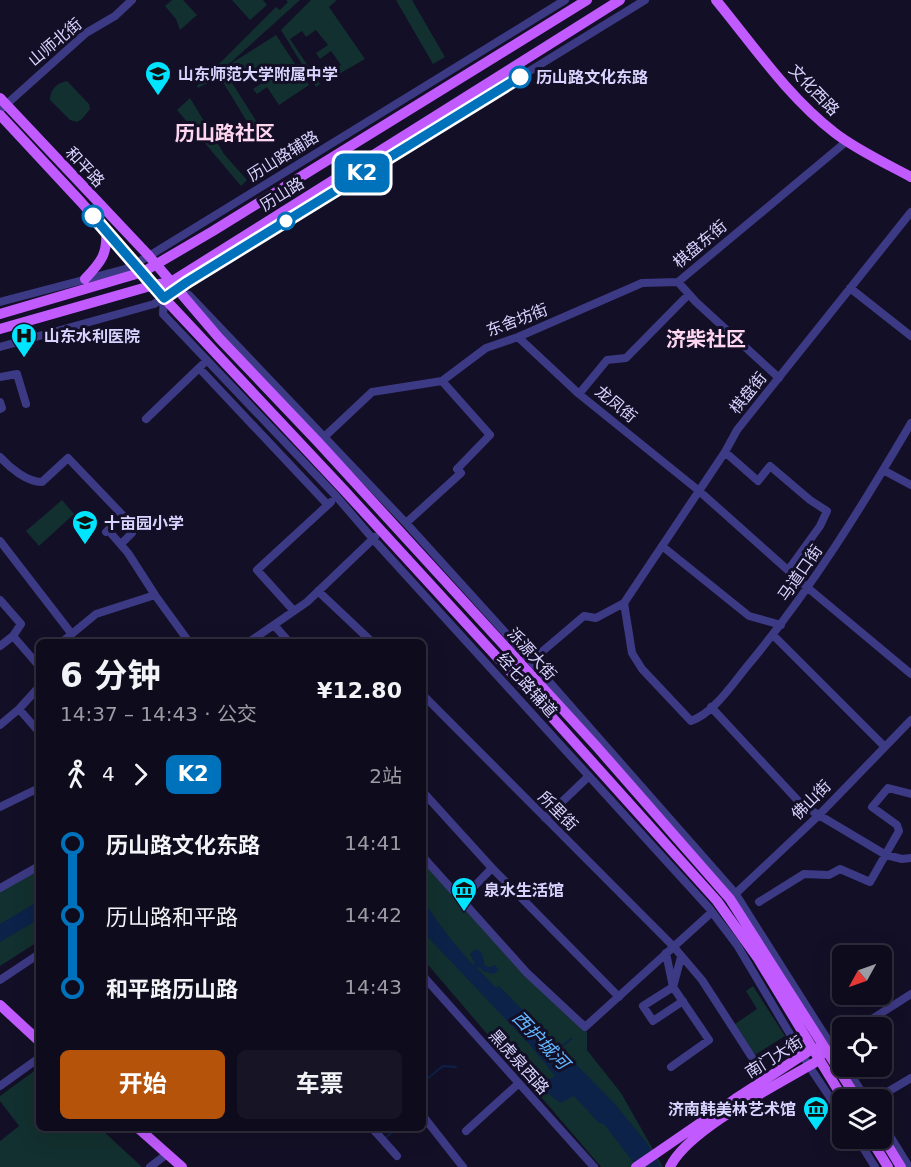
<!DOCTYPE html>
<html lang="zh">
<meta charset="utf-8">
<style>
:root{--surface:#0e0b1c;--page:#171425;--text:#f1f3f6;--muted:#9b9ba3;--line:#2e2b3b;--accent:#b45309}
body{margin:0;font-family:"DejaVu Sans","Noto Sans SC",sans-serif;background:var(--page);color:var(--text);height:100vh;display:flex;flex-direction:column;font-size:22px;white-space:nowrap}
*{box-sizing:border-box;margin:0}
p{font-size:20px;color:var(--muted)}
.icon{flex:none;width:33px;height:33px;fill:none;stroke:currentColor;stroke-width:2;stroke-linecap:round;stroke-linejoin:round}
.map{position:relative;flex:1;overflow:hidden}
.drawer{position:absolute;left:36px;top:639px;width:390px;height:492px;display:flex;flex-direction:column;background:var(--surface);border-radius:9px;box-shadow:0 6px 24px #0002,0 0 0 2px var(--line)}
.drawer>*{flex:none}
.badge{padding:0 12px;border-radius:9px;font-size:21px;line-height:39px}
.needle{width:39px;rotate:230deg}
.controls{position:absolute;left:832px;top:945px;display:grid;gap:12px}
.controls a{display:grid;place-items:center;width:60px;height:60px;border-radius:9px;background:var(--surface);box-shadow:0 6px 24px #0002,0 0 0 2px var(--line);font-size:30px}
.map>.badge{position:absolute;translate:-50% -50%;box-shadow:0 0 0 3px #fff}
.legs{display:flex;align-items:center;gap:9px;height:66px;padding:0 24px;font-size:20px}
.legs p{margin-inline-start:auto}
.headline{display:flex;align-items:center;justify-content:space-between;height:102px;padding:0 24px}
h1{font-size:33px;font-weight:700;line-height:45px}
.cta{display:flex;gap:12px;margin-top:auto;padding:12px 24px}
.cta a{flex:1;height:69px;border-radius:9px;background:var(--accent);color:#fff;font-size:24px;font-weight:700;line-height:69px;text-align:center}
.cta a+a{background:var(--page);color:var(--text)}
ul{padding:0 24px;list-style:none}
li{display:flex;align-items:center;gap:21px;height:72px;font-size:22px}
li i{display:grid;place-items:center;width:9px;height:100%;margin:0 8px;background:currentColor}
li i::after{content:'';width:15px;height:15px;margin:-8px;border:4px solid;border-radius:50%;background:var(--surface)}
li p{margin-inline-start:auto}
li:first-child i{background:linear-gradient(#0000 50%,currentColor 0)}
li:last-child i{background:linear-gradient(currentColor 50%,#0000 0)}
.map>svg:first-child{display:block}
</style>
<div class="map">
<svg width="911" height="1167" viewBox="0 0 911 1167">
<rect width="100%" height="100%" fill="#130f26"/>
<path fill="#12302f" d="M172,0H183L197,15L180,30L176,19L165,6Z
M232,0H263L267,5L250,20Z
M286,0H300L227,66L276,35L309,85L279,105L267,87L257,94L253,89L264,82L253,66L244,71L241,67L230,75L225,68L211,81L198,88L197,86L276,7L280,10L288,2Z
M311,0H337L329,7L365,59L332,78L329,74L341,65L331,51L320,59L316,53L328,45L316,30L306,37L302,31L290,39L320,84L316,87L281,30Z
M396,0H412L445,57L433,64Z
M227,75L258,124L251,128L221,79Z
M67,81L89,104L90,109L82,119L77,122L70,120L50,100C50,89 57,83 67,81Z
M190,98L224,154L247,180L241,186L177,110Z
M62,500L74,514L39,546L26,531Z
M423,860L525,974L587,1032V1050L621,1093L663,1167H601L423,959Z
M39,868V941L0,966V890Z
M753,986L785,1036L755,1055L735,1024L757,1009L746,991Z
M37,1069L39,1070V1128H100L142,1167H0V1141L19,1126L0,1101V1096Z"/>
<path fill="#0c2248" d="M39,901V919L0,942V924Z
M423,901L449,937L473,965L475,963L470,954L476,949L482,953L485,966L491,967L495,965L499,970L493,974L483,971L479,967L477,968L496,988L499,986L614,1103L647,1143L661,1167H637L604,1124L599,1123L574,1096L560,1103L544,1090L546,1081L555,1076L530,1045L423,932Z"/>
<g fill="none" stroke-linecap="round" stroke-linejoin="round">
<path stroke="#0c2248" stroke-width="2" d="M561,1047L571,1039
M423,1082L443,1066L456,1067
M385,1138L398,1128"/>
<path stroke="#3d3a85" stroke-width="8" d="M0,110L86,33L115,16L132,0
M678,282L847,141
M678,282L696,302L779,378
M850,288L911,336
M185,294L189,295L406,523L531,661L735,893L843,1064
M164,298L163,314L336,496L373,539L709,908L737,945L809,1066L843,1117
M0,302L125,269L149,256L565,0
M518,337L579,394L698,490L808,588L911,674
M0,347L154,304L284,222L645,0
M207,360L199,368L327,504
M0,377L17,374L26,404
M579,394L607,360L626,358L689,294
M0,402L2,408L0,409
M146,419L199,368
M321,440L372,392L442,381L486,348L518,337L642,283L678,282
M725,452L758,481L770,466L810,500L827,511L820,526L789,569
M0,457C10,468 27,482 42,482L68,458L133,526L132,533L121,544
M883,470L911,485
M406,523L461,473L457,469L490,435L442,381
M106,532L108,530L128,553L155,595
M0,541L71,633
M662,546L749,616L781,625
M318,591L372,642
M0,600L21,624L13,636L39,666
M624,603L632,653L642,669L691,721C715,712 733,683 749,664C812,588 861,508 911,423
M294,611L257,570L331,502
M274,625L289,642
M773,635L885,747
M62,642L96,614L155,595L189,642
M249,642L307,602L375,537
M0,646L13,636
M531,661L584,616L596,618L624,603L725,452L737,430L911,212
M423,695L673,946L702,980L766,1079
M711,707L802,805L886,855L902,859L911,858
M19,709L39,732
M0,725L19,709L39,687
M423,792L492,868L619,997
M0,807L39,788
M545,818L589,776
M423,857L527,973L585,1027L712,912
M0,888L39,866
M732,897L818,816L911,720
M462,899L492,868
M759,902L804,874L829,875L840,869L870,882L899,831L897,825L872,807L888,788L911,794
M666,953L673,987L643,1006L653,1021L683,1001
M423,976L594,1167
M0,980L39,954
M858,1028L911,994
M825,1047L843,1037
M845,1066L867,1100
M671,1067L709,1040L673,987L681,957
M0,1086L39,1058
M874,1100L911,1078
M423,1116L463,1167
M882,1123L909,1167
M372,1128L397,1156
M466,1131L518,1084
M857,1138L875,1167
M150,1167L167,1154"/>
<path stroke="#c25bff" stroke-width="10" d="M716,0C753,45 788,97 835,133C857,150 887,164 911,177
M0,98L149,256L219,338L318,442L597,747L730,899L858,1100
M0,115L81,202L164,298L343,489L550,715L717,901L757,957L844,1100
M85,279C101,262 108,254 106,230
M0,314L143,272L213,231L587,0
M0,329L154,285L171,282L620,0
M0,1005L39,1041
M138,1128L182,1167
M882,1136L901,1167
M870,1138L888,1167
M636,1167L735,1099L812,1049L819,1048
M670,1167C688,1129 781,1083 819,1060L821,1054"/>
</g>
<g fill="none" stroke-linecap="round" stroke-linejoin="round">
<defs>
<path id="line-1" d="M93,216L164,298L187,282L520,77"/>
</defs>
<use href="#line-1" stroke="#fff" stroke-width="14"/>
<use href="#line-1" stroke="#0072bc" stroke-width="9"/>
</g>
<defs>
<symbol id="school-pin" viewBox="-11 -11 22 30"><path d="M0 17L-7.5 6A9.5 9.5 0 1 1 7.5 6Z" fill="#00e5ff" stroke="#130f26"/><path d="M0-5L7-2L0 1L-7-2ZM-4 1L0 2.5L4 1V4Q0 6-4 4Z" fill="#111"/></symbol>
<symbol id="hospital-pin" viewBox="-11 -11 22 30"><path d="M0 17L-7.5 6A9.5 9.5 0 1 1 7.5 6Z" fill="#00e5ff" stroke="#130f26"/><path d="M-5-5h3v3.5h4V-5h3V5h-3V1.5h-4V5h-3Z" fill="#111"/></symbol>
<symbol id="museum-pin" viewBox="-11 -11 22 30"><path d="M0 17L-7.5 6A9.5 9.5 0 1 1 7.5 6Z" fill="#00e5ff" stroke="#130f26"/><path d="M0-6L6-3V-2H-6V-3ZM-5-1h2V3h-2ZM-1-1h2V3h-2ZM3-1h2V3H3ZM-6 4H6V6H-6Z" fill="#111"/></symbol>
</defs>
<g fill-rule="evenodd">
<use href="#school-pin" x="143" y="59" width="30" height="40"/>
<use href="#hospital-pin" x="9" y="321" width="30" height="40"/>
<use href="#school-pin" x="70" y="508" width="30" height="40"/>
<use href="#museum-pin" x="449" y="875" width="30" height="40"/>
<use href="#museum-pin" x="801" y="1094" width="30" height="40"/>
</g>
<g fill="#fff" stroke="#0072bc" stroke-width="3">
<circle cx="520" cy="77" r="10"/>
<circle cx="93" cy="216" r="10"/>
<circle cx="286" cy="221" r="8"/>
</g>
<g text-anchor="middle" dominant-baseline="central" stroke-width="6" stroke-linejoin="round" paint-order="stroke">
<g font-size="16" fill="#d9d4ff" stroke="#130f26">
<text transform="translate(55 42) rotate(-40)">山师北街</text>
<text transform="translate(814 90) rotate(46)">文化西路</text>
<text transform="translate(283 156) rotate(-32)">历山路辅路</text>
<text transform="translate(85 167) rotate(47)">和平路</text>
<text transform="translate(282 194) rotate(-32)">历山路</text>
<text transform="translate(700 244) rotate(-40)">棋盘东街</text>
<text transform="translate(517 320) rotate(-21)">东舍坊街</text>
<text transform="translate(748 393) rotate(-51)">棋盘街</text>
<text transform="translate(616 404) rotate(39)">龙凤街</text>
<text transform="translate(800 573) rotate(-55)">马道口街</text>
<text transform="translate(532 654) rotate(48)">泺源大街</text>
<text transform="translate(527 685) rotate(48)">经七路辅道</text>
<text transform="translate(811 800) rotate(-45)">佛山街</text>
<text transform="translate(558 811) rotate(45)">所里街</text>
<text transform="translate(774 1057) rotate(-32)">南门大街</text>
<text transform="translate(519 1062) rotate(48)">黑虎泉西路</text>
</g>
<g font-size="16" font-weight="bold" fill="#d9d4ff" stroke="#130f26" text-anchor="start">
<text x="178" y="74">山东师范大学附属中学</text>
<text x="44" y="336">山东水利医院</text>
<text x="104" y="523">十亩园小学</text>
<text x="484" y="890">泉水生活馆</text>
<text x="796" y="1109" text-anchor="end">济南韩美林艺术馆</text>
</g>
<g font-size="16" font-weight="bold" fill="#d9d4ff" stroke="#130f26" text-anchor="start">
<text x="536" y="77">历山路文化东路</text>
</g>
<g font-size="18" font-style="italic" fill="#62b6ff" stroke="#130f26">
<text transform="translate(541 1040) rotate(46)">西护城河</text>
</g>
<g font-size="20" font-weight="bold" fill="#ffd6f0" stroke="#130f26">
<text x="225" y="133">历山路社区</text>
<text x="706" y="339">济柴社区</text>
</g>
</g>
</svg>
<div class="controls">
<a><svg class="needle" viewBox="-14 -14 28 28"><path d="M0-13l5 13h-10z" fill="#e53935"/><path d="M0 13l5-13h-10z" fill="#9b9ba3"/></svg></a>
<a><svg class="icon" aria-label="locate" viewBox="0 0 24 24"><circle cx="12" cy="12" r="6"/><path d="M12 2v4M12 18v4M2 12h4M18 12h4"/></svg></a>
<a><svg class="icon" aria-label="layers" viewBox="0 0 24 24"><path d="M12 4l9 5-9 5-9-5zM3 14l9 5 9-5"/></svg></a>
</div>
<b class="badge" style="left:362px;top:173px;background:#0072bc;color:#fff">K2</b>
<section class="drawer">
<div class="headline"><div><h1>6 分钟</h1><p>14:37 – 14:43 · 公交</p></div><b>¥12.80</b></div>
<div class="legs"><svg class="icon" aria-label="walk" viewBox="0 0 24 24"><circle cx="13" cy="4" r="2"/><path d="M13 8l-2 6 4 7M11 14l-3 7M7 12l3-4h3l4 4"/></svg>4<svg class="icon" aria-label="forward" viewBox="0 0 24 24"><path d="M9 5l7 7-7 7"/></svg><b class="badge" style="background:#0072bc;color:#fff">K2</b><p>2站</p></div>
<ul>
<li><i style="color:#0072bc"></i><b>历山路文化东路</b><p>14:41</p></li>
<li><i style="color:#0072bc"></i><span>历山路和平路</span><p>14:42</p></li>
<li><i style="color:#0072bc"></i><b>和平路历山路</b><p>14:43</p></li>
</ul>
<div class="cta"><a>开始</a><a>车票</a></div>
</section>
</div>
